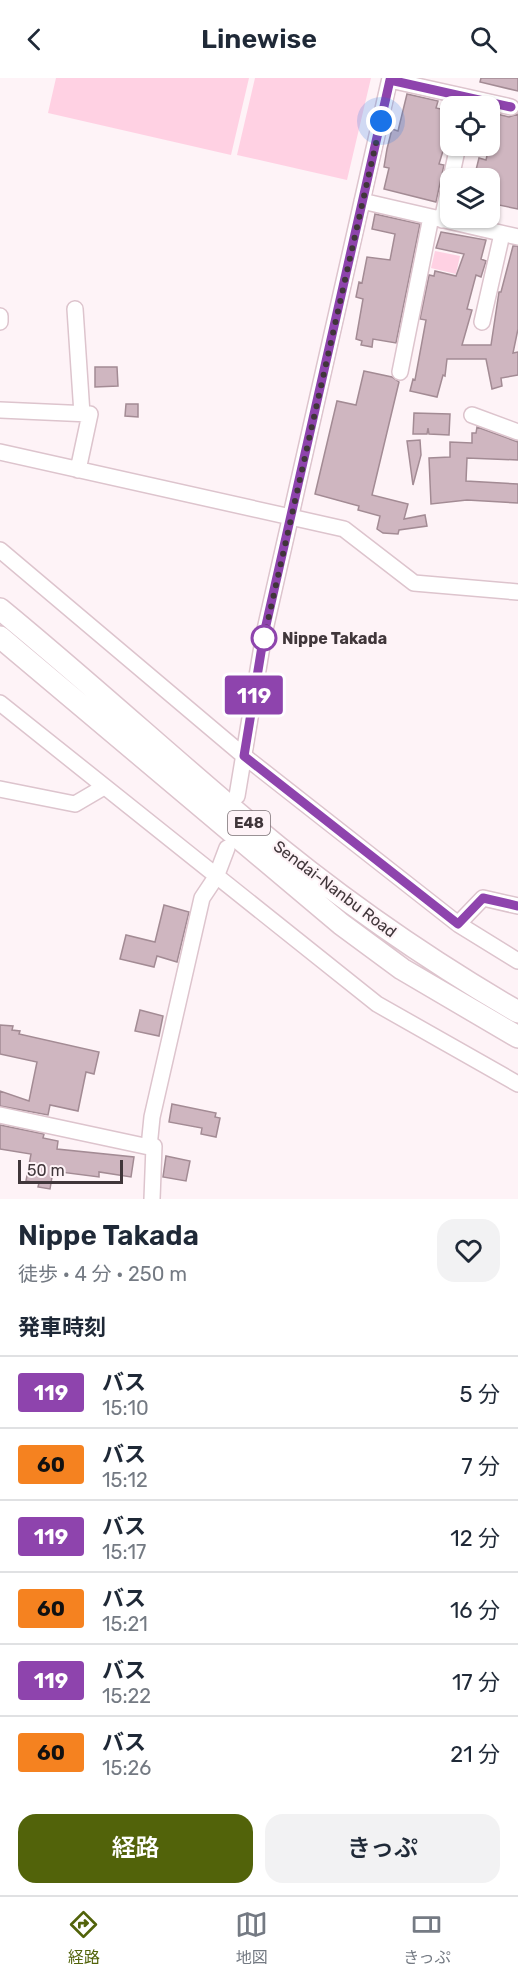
<!DOCTYPE html>
<html lang="ja">
<meta charset="utf-8">
<style>
:root{--surface:#fff;--page:#f2f2f3;--text:#1f2937;--muted:#747a83;--line:#e0e1e3;--accent:#52630a}
body{margin:0;font-family:Rubik,"Noto Sans JP",sans-serif;background:var(--page);color:var(--text);height:100vh;display:flex;flex-direction:column;font-size:22px;white-space:nowrap}
*{box-sizing:border-box;margin:0}
p{font-size:20px;color:var(--muted)}
.icon{flex:none;width:33px;height:33px;fill:none;stroke:currentColor;stroke-width:2;stroke-linecap:round;stroke-linejoin:round}
.map{position:relative;height:1121px;overflow:hidden}
.details{display:flex;flex-direction:column;background:var(--surface);flex:1}
.details>*{flex:none}
.badge{padding:0 12px;border-radius:4px;font-size:21px;line-height:39px}
.fabs{position:absolute;left:440px;top:18px;display:grid;gap:12px}
.fabs a{display:grid;place-items:center;width:60px;height:60px;border-radius:12px;background:var(--surface);box-shadow:0 2px 4px #0004;font-size:30px}
.scale{position:absolute;left:18px;bottom:15px;width:105px;box-sizing:border-box;padding-left:6px;border:3px solid #40363a;border-top:0;font-size:16px;line-height:21px;white-space:nowrap;color:#40363a;-webkit-text-stroke:4px #fef3f7;paint-order:stroke}
.you{position:absolute;width:30px;height:30px;margin:-15px;border:4px solid #fff;border-radius:50%;background:#1a73e8;box-shadow:0 0 0 9px #1a73e833}
.map>.badge{position:absolute;translate:-50% -50%;box-shadow:0 0 0 3px #fff}
h2{padding:0 18px;font-size:22px;line-height:54px}
.round{display:grid;place-items:center;flex:none;width:63px;height:63px;border-radius:18px;background:var(--page)}
.summary{display:flex;align-items:center;justify-content:space-between;height:102px;padding:0 18px}
h1{font-size:28px;font-weight:600;line-height:45px}
.action{display:flex;gap:12px;margin-top:auto;padding:12px 18px}
.action a{flex:1;height:69px;border-radius:18px;background:var(--accent);color:#fff;font-size:24px;font-weight:600;line-height:69px;text-align:center}
.action a+a{background:var(--page);color:var(--text)}
ul{padding:0;list-style:none}
li{display:flex;align-items:center;gap:18px;height:72px;padding:0 18px;border-top:2px solid var(--line)}
li div{flex:1}
li b{display:block;font-size:22px}
li em{font-style:normal}
li .badge{min-width:66px;font-weight:700;text-align:center}
header{display:flex;justify-content:space-between;align-items:center;height:78px;padding:0 18px;background:var(--surface);font-size:27px;font-weight:600}
.tab-bar{display:flex;justify-content:space-around;align-items:center;height:84px;border-top:2px solid var(--line);background:var(--surface);font-size:16px;color:var(--muted)}
.tab-bar a{display:grid;justify-items:center;gap:3px}
.tab-bar .on{color:var(--accent)}
.map>svg:first-child{display:block}
</style>
<header><svg class="icon" aria-label="back" viewBox="0 0 24 24"><path d="M15 5l-7 7 7 7"/></svg>Linewise<svg class="icon" aria-label="search" viewBox="0 0 24 24"><circle cx="10" cy="10" r="6"/><path d="M15 15l6 6"/></svg></header>
<div class="map">
<svg width="518" height="1121" viewBox="0 0 518 1121">
<rect width="100%" height="100%" fill="#fef3f7"/>
<path fill="#ffd1e3" d="M56,0H249L231,77L48,35Z
M255,0H371L347,102L237,77Z
M435,173L460,178L456,196L431,190Z"/>
<path fill="#cfb6c0" stroke="#a38b94" stroke-width="1.5" d="M481,0H518V13L480,4Z
M407,16L438,23L436,30L450,33V50L439,86L444,87L436,124L384,111L389,90L384,89L387,71L392,51L398,53Z
M489,34L509,39L518,36V131L489,125V99L475,96L479,80L486,82L494,47H489Z
M375,136L420,146L396,265L373,261L372,269L361,267L362,263L356,261L363,221L356,219L359,204L362,205L367,179L390,182L395,156L372,151Z
M441,154L486,162L481,181L486,183L481,199L476,197L467,231L472,232L462,267H491L499,214H501L513,168H518V251L513,275L518,274V297L501,300L502,308L492,311L486,281H447L445,298L443,297L437,319L410,313L413,301L415,302L426,242L420,241L429,197L434,198L435,193L456,198L464,176L436,170Z
M95,289H117L118,308L95,309Z
M364,293L392,299L399,304L372,417L408,426L404,441L425,437L427,448L399,452L398,456L383,455L377,451L380,438L358,432L359,428L315,416L337,323L356,327Z
M126,326H138V339L125,338Z
M414,335L450,336L449,357L429,356L428,350L427,356H413Z
M477,349L518,364V382L467,380L466,403L518,406V425L467,422L431,426L429,380L450,379V364L472,365V355H476Z
M420,362L421,377L413,407L407,363Z
M164,827L189,834L177,884L157,878L154,889L120,881L126,857L155,864Z
M140,932L163,938L159,958L135,953Z
M0,947L13,948L12,952L20,953L19,956L99,974L94,996L86,994L78,1033L50,1027L48,1037L0,1028V1013L29,1023L37,984L0,976Z
M172,1026L216,1035L215,1039L220,1040L216,1059L201,1056L202,1050L169,1044Z
M0,1047L44,1056L43,1060L58,1063L57,1071L134,1079L131,1099L99,1094V1099L53,1093L50,1111L38,1109L39,1105L26,1103L31,1076L0,1071Z
M166,1078L190,1083L186,1103L163,1099Z"/>
<g fill="none" stroke-linecap="round" stroke-linejoin="round">
<defs>
<path id="minor" d="M390,2L511,29
M451,100L458,68
M362,123L518,159
M442,142L450,105
M75,231L82,336
M0,238V244
M482,244L502,156
M400,294L431,139
M0,332L90,336L78,392
M472,337L518,354
M0,374L344,451L414,505L518,514
M0,472L244,678L458,846L518,883
M0,625L377,926L518,1006
M0,711L75,726L104,709
M237,718L264,556L390,0
M458,846L483,820L518,828
M0,1037L149,1069
M152,1121L154,1068L149,1069L152,1039L202,820L216,799L227,770"/>
<path id="highway" d="M0,531C84,600 165,674 248,744C332,815 423,879 518,934
M0,559L341,846L402,891L518,959"/>
</defs>
<use href="#minor" stroke="#ddc4cd" stroke-width="18"/>
<use href="#highway" stroke="#ddc4cd" stroke-width="24"/>
<use href="#minor" stroke="#fff" stroke-width="15"/>
<use href="#highway" stroke="#fff" stroke-width="21"/>
</g>
<g fill="none" stroke-linecap="round" stroke-linejoin="round">
<defs>
<path id="line" d="M511,29L390,2L264,556L244,678L458,846L483,820L518,828"/>
</defs>
<use href="#line" stroke="#fff" stroke-width="14"/>
<use href="#line" stroke="#8e44ad" stroke-width="9"/>
<path stroke="#40363a" stroke-width="6" stroke-dasharray="0 10.8" d="M264,560L381,43"/>
</g>
<circle fill="#fff" stroke="#8e44ad" stroke-width="3" cx="264" cy="560" r="12"/>
<g text-anchor="middle" dominant-baseline="central" stroke-width="4.5" stroke-linejoin="round" paint-order="stroke">
<rect fill="#fef3f7" stroke="#796f73" stroke-width="1.5" x="228" y="733" width="42" height="24" rx="4.5"/>
<g font-size="15" font-weight="bold" fill="#40363a">
<text x="249" y="745">E48</text>
</g>
<g font-size="16" font-weight="bold" fill="#40363a" stroke="#fef3f7" text-anchor="start">
<text x="282" y="560">Nippe Takada</text>
</g>
<g font-size="16" fill="#40363a" stroke="#fef3f7">
<text transform="translate(335 811) rotate(37)">Sendai-Nanbu Road</text>
</g>
</g>
</svg>
<div class="fabs">
<a><svg class="icon" aria-label="locate" viewBox="0 0 24 24"><circle cx="12" cy="12" r="6"/><path d="M12 2v4M12 18v4M2 12h4M18 12h4"/></svg></a>
<a><svg class="icon" aria-label="layers" viewBox="0 0 24 24"><path d="M12 4l9 5-9 5-9-5zM3 14l9 5 9-5"/></svg></a>
</div>
<div class="scale">50 m</div>
<div class="you" style="left:381px;top:43px"></div>
<b class="badge" style="left:254px;top:617px;background:#8e44ad;color:#fff">119</b>
</div>
<section class="details">
<div class="summary"><div><h1>Nippe Takada</h1><p>徒歩 · 4 分 · 250 m</p></div><a class="round"><svg class="icon" aria-label="heart" viewBox="0 0 24 24"><path d="M12 20l-8-8c-3-5 5-10 8-4 3-6 11-1 8 4z"/></svg></a></div>
<h2>発車時刻</h2>
<ul>
<li><span class="badge" style="background:#8e44ad;color:#fff">119</span><div><b>バス</b><p>15:10</p></div><em>5 分</em></li>
<li><span class="badge" style="background:#f58220;color:#111">60</span><div><b>バス</b><p>15:12</p></div><em>7 分</em></li>
<li><span class="badge" style="background:#8e44ad;color:#fff">119</span><div><b>バス</b><p>15:17</p></div><em>12 分</em></li>
<li><span class="badge" style="background:#f58220;color:#111">60</span><div><b>バス</b><p>15:21</p></div><em>16 分</em></li>
<li><span class="badge" style="background:#8e44ad;color:#fff">119</span><div><b>バス</b><p>15:22</p></div><em>17 分</em></li>
<li><span class="badge" style="background:#f58220;color:#111">60</span><div><b>バス</b><p>15:26</p></div><em>21 分</em></li>
</ul>
<div class="action"><a>経路</a><a>きっぷ</a></div>
</section>
<nav class="tab-bar">
<a class="on"><svg class="icon" aria-label="directions" viewBox="0 0 24 24"><path d="M12 3l9 9-9 9-9-9zM9 14v-3h6M13 9l2 2-2 2"/></svg>経路</a>
<a><svg class="icon" aria-label="map" viewBox="0 0 24 24"><path d="M3 6l6-2 6 2 6-2v14l-6 2-6-2-6 2zM9 4v14M15 6v14"/></svg>地図</a>
<a><svg class="icon" aria-label="tickets" viewBox="0 0 24 24"><path d="M3 7h18v10H3zM15 7v10"/></svg>きっぷ</a>
</nav>
